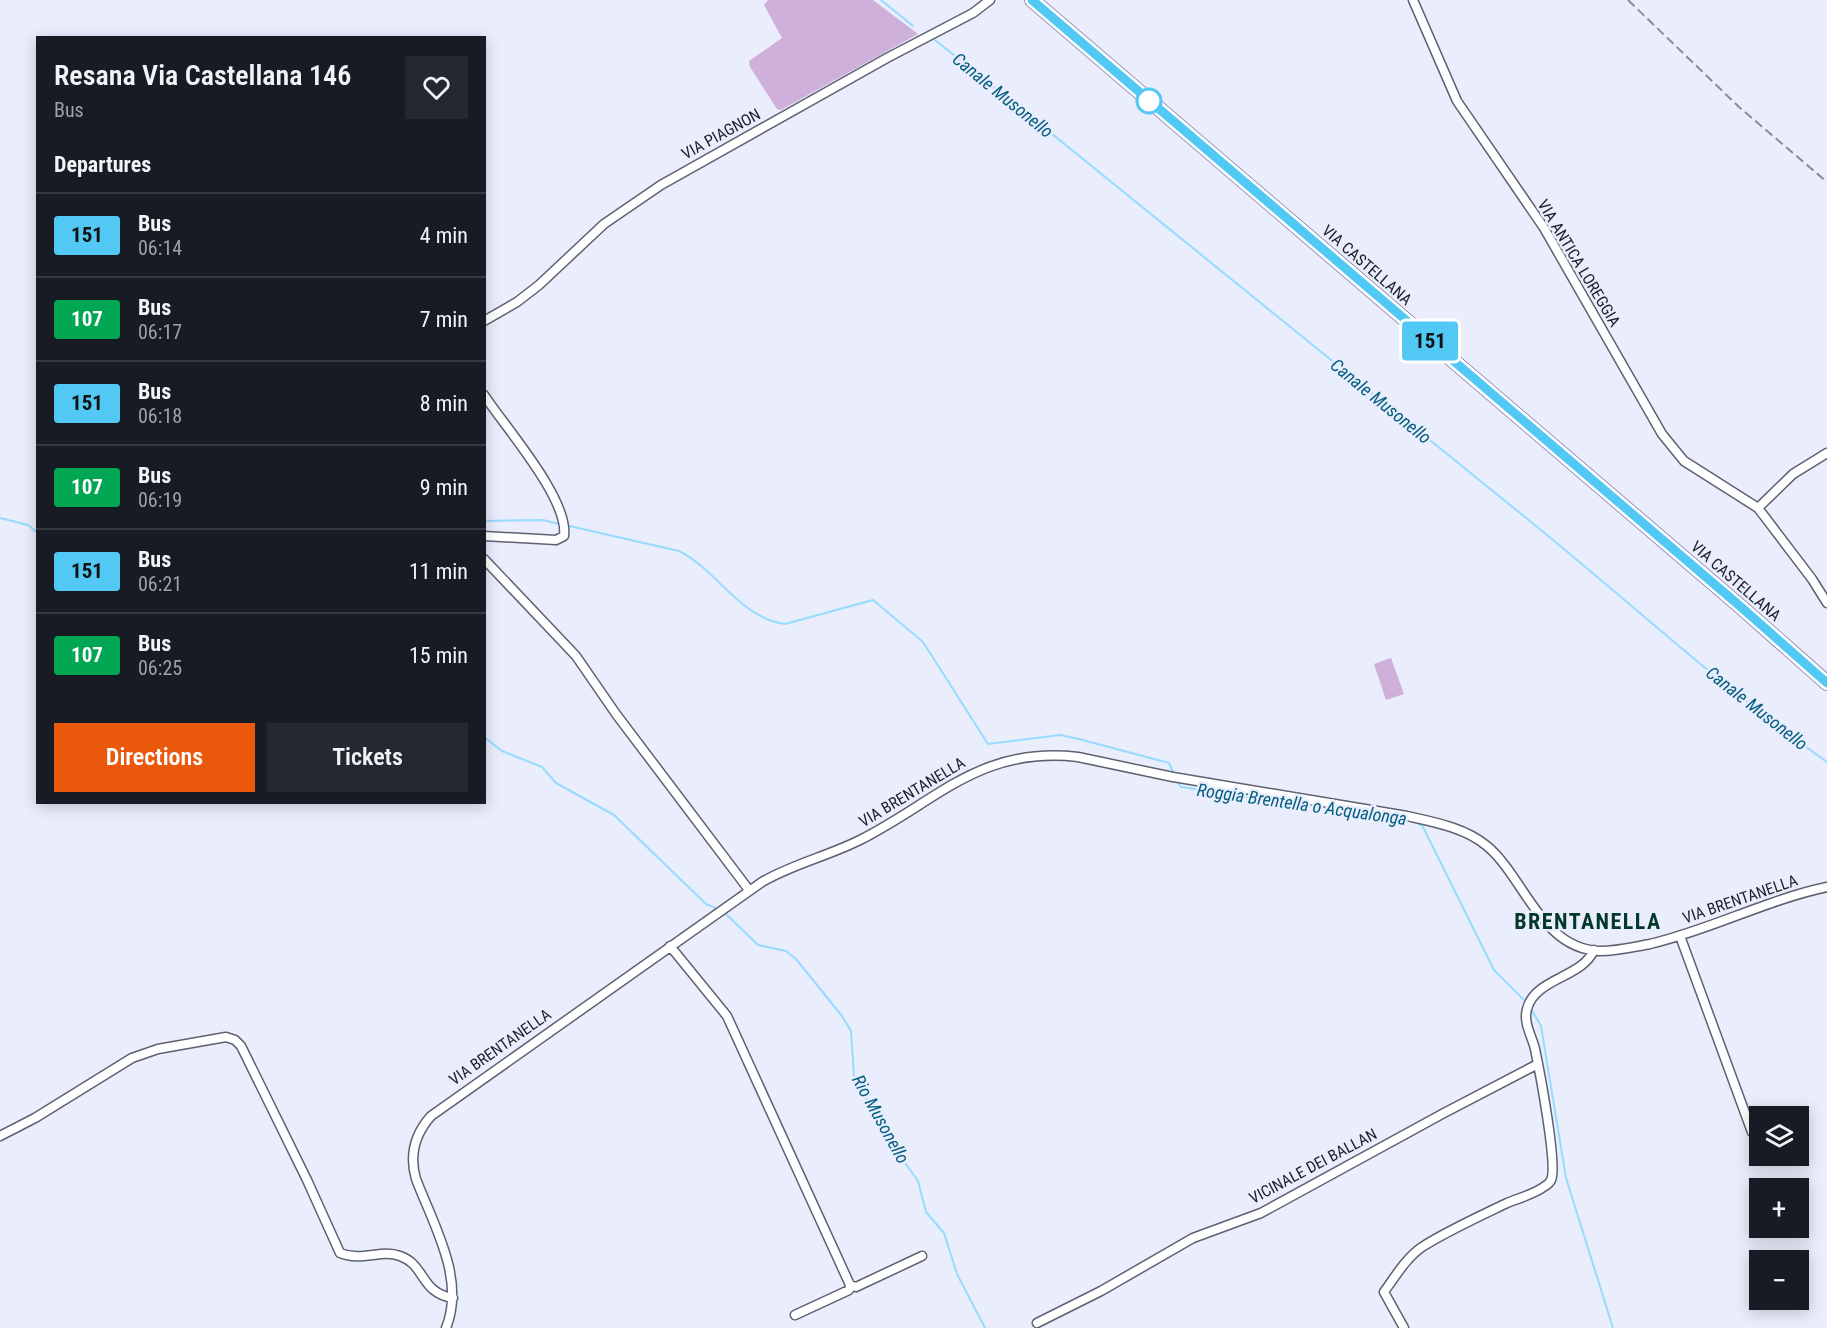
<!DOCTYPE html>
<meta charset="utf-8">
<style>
:root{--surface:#171b24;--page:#242831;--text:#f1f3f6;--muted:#9ea1a6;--line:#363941;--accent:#ea580c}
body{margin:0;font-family:"Roboto Condensed",sans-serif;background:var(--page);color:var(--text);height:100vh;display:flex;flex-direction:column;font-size:22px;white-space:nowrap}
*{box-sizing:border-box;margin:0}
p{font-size:20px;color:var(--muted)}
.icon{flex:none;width:33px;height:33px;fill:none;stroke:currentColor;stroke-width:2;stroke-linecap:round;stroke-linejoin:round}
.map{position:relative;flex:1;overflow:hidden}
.panel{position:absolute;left:36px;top:36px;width:450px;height:768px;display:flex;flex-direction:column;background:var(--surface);border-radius:0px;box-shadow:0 3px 15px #0003}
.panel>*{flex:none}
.badge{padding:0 12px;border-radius:4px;font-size:21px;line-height:39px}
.controls{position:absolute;left:1749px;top:1106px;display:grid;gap:12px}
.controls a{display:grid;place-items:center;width:60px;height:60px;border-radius:0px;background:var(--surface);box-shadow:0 3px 15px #0003;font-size:30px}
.map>.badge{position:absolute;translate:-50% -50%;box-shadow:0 0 0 3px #fff}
h2{padding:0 18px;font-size:22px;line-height:54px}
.round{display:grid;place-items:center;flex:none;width:63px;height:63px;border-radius:0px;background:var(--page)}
.overview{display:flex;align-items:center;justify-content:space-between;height:102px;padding:0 18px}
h1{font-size:28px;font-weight:600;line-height:45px}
.cta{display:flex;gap:12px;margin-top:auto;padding:12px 18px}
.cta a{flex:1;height:69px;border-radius:0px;background:var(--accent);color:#fff;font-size:24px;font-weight:600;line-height:69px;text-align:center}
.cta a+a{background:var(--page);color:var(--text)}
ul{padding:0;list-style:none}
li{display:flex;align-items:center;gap:18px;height:84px;padding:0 18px;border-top:2px solid var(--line)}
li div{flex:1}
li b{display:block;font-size:22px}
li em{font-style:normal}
li .badge{min-width:66px;font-weight:700;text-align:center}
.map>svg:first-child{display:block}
</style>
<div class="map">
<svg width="1827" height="1328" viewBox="0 0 1827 1328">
<rect width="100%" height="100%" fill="#e9edfc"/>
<path fill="#ceb0da" d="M768,0H873L918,34L781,110L777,109L750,67L749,61L782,38L764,5Z
M1391,658L1404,694L1386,700L1374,664Z"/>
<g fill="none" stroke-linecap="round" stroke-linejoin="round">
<path stroke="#97dbfe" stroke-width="2" d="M881,0L913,26
M935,40C1136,201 1336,363 1536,526C1633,605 1725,690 1827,762
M0,518L28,525L38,533
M484,521L543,520L559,524
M565,525L679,551C720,572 738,617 785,624L873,600L923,642L988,744L1060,735L1079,739L1169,763L1174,774
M484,737L502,751L542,767L556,783L614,815L706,904L715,908
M1177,781L1181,787L1370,814
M1414,820L1423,827L1494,970L1527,1003
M726,914L758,945L786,951L796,959L842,1016L851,1031L854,1076L890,1142L918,1181L926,1212L944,1233L957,1274L985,1328
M1530,1007L1541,1026L1566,1178L1613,1328"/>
<defs>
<path id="minor" d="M1413,0L1457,101L1544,228L1662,434L1684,461L1758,508L1812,579L1827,603
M484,321L517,302L539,285L604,224L661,185L887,58L973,13L990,0
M484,395C505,427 569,499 564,536L556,540L484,536
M1758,508L1793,474L1827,453
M484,559L576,656L616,714L749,890
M1680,936L1752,1132
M670,946L727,1016L850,1285L849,1290L795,1315
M0,1136L35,1118L132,1058L158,1049L226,1037L235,1040L241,1046L307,1180L340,1253C362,1262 381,1249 400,1256C426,1265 420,1293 453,1298
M850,1285L856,1287L922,1256
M1037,1323L1101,1291L1193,1238L1261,1213L1444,1113L1538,1064
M446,1328C466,1279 433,1224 416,1179C409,1155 415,1134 431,1116L762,882C793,864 828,856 860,840C939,800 980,746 1078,757L1173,777L1407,816C1434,822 1466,828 1487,846C1525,878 1541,949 1600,951C1617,951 1633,947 1650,944C1710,930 1766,900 1827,887
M1404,1328L1384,1292C1395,1277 1406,1258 1422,1247C1445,1232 1482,1215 1507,1203C1519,1198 1535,1194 1545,1186C1547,1185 1550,1182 1551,1180C1558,1166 1539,1068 1535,1049C1532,1036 1523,1023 1527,1009C1535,978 1582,978 1594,950"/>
<path id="primary" d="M1032,0L1741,607L1827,683"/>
</defs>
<use href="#minor" stroke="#5d6172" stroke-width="11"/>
<use href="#primary" stroke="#928ab0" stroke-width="16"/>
<use href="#minor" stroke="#fff" stroke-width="8"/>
<use href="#primary" stroke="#e3dcfd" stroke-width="14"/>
<path stroke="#898c97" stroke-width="2" stroke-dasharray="9 4.5" stroke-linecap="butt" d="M1628,0L1739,107L1827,182"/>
</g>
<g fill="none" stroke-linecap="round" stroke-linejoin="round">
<defs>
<path id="line" d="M1032,0L1741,607L1827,683"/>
</defs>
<use href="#line" stroke="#fff" stroke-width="14"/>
<use href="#line" stroke="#51c9f4" stroke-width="9"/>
</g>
<circle fill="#fff" stroke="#51c9f4" stroke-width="3" cx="1149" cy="101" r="12"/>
<g text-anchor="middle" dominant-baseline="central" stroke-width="5" stroke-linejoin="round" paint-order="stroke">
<g font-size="16" fill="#1d1f26" stroke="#e9edfc">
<text transform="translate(721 134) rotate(-29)">VIA PIAGNON</text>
<text transform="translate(1579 263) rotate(59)">VIA ANTICA LOREGGIA</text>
<text transform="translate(1367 265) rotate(41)">VIA CASTELLANA</text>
<text transform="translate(1736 581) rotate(41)">VIA CASTELLANA</text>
<text transform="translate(912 792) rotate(-31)">VIA BRENTANELLA</text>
<text transform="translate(1740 899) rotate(-19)">VIA BRENTANELLA</text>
<text transform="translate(500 1047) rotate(-35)">VIA BRENTANELLA</text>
<text transform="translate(1313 1166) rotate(-28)">VICINALE DEI BALLAN</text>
</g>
<g font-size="18" font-style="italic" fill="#045e80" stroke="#e9edfc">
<text transform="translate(1003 95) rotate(39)">Canale Musonello</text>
<text transform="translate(1381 401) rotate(39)">Canale Musonello</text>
<text transform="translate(1757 708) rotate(38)">Canale Musonello</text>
<text transform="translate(1302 804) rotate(8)">Roggia Brentella o Acqualonga</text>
<text transform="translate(881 1119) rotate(61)">Rio Musonello</text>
</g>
<g font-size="22" font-weight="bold" letter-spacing="1.5" fill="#02392b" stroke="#e9edfc">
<text x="1588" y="921">BRENTANELLA</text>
</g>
</g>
</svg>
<div class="controls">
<a><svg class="icon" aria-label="layers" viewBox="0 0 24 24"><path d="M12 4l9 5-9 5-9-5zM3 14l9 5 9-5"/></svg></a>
<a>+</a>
<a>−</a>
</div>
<b class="badge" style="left:1430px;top:341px;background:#51c9f4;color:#111">151</b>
<section class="panel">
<div class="overview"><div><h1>Resana Via Castellana 146</h1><p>Bus</p></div><a class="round"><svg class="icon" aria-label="heart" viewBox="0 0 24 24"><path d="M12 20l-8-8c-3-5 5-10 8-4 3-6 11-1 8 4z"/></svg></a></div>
<h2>Departures</h2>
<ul>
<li><span class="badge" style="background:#51c9f4;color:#111">151</span><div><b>Bus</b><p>06:14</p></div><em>4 min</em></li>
<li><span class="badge" style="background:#00a651;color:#fff">107</span><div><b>Bus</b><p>06:17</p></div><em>7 min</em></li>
<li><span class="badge" style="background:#51c9f4;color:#111">151</span><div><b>Bus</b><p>06:18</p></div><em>8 min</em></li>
<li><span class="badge" style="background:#00a651;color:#fff">107</span><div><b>Bus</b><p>06:19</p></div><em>9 min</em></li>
<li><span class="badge" style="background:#51c9f4;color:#111">151</span><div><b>Bus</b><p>06:21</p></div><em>11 min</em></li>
<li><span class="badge" style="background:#00a651;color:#fff">107</span><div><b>Bus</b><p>06:25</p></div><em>15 min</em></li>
</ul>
<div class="cta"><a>Directions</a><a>Tickets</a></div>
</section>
</div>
